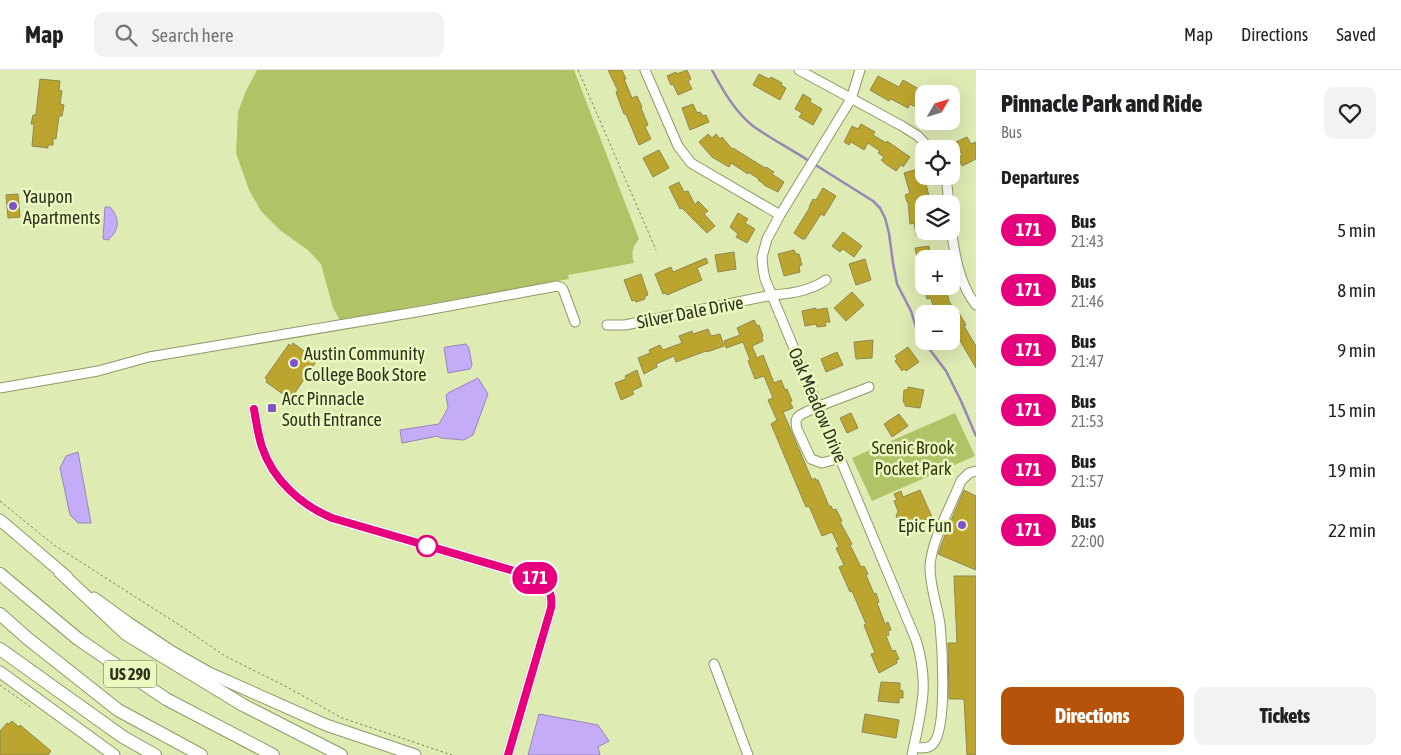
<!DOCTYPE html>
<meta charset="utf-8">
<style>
:root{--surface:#fff;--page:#f2f2f2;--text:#202124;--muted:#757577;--line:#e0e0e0;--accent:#b45309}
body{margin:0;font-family:"Asap Condensed",sans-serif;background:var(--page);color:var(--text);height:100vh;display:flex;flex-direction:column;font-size:19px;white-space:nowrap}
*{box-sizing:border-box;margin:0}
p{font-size:16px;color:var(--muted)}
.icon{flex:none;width:28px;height:28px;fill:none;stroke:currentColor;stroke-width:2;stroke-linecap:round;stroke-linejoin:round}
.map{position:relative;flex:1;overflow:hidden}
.side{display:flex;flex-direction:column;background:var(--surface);width:425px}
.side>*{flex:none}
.badge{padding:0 10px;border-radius:16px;font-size:18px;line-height:32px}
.needle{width:32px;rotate:51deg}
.buttons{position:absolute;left:915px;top:15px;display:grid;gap:10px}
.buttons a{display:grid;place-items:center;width:45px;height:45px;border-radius:10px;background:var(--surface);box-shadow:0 5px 20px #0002;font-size:25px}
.map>.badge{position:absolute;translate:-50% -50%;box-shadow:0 0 0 2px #fff}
h2{padding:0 25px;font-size:19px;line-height:45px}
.round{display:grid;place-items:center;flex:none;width:52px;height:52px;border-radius:10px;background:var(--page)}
.summary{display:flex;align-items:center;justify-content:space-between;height:85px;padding:0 25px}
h1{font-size:24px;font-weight:800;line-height:38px}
.action{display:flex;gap:10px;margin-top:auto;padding:10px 25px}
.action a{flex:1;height:58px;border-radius:10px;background:var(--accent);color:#fff;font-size:20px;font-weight:800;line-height:58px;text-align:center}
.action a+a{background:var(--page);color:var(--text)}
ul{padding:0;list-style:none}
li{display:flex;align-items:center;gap:15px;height:60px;padding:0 25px}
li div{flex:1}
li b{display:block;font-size:19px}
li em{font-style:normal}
li .badge{min-width:55px;font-weight:700;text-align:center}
header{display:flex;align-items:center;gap:30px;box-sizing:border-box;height:70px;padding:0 25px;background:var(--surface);border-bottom:1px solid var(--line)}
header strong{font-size:24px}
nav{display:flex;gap:28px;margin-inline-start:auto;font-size:18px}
.search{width:350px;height:45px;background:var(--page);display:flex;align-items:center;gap:12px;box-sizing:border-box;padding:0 18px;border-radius:10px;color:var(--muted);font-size:19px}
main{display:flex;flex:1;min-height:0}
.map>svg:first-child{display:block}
</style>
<header>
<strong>Map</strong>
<div class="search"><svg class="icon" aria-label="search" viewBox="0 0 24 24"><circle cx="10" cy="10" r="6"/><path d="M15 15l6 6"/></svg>Search here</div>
<nav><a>Map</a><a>Directions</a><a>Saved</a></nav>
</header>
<main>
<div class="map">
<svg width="976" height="685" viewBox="0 0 976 685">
<rect width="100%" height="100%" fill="#deebb3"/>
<path fill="#b0c366" d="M257,0H574L639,169C632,178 631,183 634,193L568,205L569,209L340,250L333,238L321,194L308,180L281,161L261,141L249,120L236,83L238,42L246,21Z
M955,343L975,386L872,431L852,388Z"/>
<path fill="#c4acf8" stroke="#9787b6" d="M105,137H110C120,148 120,160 108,170L103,169Z
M466,274L469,278L472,295L470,299L448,303L444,278L446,277Z
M478,308L488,324L473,365L464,370L440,368L438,366L402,373L400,360L439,354L448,338L446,325L448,323Z
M78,382L91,453H78L70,445L60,398L66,386Z
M539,644L598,655L609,671L598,677L600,685H528Z"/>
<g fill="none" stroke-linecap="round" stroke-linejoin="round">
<path stroke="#9787b6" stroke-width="2.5" d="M712,0C722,19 735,42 753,56C771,69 791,79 809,91
M814,94L873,131L880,138L885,148L889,163L893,193L897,214L911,241L918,264L946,301L961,331L976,366"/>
</g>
<path fill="#bba52e" stroke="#918750" d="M608,0H622L626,9H624L632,28L637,26L642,37L641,38L648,55L645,57L651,69L639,75L626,44H624L618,28L616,22L618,21Z
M687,0L691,9L688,11L692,19L678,25L673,14L671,15L667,6L676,2L677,4Z
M759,4L769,9L771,7L782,13L781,15L786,18L780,30L753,15Z
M878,6L899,17L903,10L926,23L924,24V41L910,34L908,38L891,29L889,31L870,20Z
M40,9L60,11L59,20L62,21L60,34L64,35L62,46H59L56,69L53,68V75H48V78L32,76L34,54H31L33,45H36Z
M803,24L811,29L810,32L822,39L813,55L799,47L802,43L795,39Z
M693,34L697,43L700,42L703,46L706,45L709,52L690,60L682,38Z
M861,54L875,62L873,65L886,73L887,71L910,87L903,97L902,94L896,101L887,95L881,90L884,87L878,83L880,81L868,73L864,80L851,72L849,75L844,72L852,56L858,59Z
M708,64L712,68L716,64L720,69L722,67L732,79L733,78L765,98L766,97L774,102L772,104L784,112L778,122L764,115V114L758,110L759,109L748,102V104L731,93L729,97L712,87L699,72Z
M967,67L971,74L976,72V89L962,96L958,87L962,85L956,72Z
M659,80L669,98L653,107L643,88Z
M922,98L929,126H926L927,134H924V164L916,165L914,153L910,154L908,132H907L905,125L910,123L904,103Z
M679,112L684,122L688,121L695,135L698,131L708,141L704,144L715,156L707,163L682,138L680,139L669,117Z
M823,118L836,126L824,146L821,144L805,169H802L794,163L810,137H809L813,129L816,130Z
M18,124L20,147L8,148L6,125Z
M738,143L748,149L745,153L755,159L747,173L736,167L738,164L730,157Z
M843,162L862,176L854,187L843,179L840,182L832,176Z
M929,176L931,189H924V206H921L915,178Z
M794,180L796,184H799L802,195L799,196L800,202L784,206L778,184Z
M734,182L736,199L718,202L715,185Z
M706,188L708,193L697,198L702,210L667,225L665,223L663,224L655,204L671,197L673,202Z
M865,189L871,210L856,215L849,194Z
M641,204L648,225L645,226V229L636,232L634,230L632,231L624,210Z
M928,216H942L944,223L947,222L949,231L956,243L958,241L966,255L964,256L976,276V298L959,269L955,272L951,266V244H935L931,228L927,229L924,220L928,219Z
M852,222L864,235L846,251L834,238Z
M816,238V240L827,238L830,252H825L826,256L817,257L816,254L805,256L802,241Z
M754,250L757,256L759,255L763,266L762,267L763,271L752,276L757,288L763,285L774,313L781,310L785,320L787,319L792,331L790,332L793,338L783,342L798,377L812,410L815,408L816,410H818L829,436H831L833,440L836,439L842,451L840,452L852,474L850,475L861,497L864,496L868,504L866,505L874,524L876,523L879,532L877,533L885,554L888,552L891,560L888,561L889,565L886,566L892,581L895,580L899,589L896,590L897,593L879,603L871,584L875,583L864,555L866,554L852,521L850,522L839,497L844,495L836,478L839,477L832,462L822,466L809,436L806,437L771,354L777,350L768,330L773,328L764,306L755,309L748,291L750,290L743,272L726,278L724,271L740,265L737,258Z
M708,259L711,266L720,264L724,276L707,282L706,281L676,292L674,286L656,294L657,297L644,304L638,288L650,283L649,280L660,275L663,280L682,273L679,266L692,261L693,264Z
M873,270L872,288L856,289L854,272Z
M293,273L315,289L313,291L315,293L292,327L289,325L287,327L266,312L267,310L265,308L289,274L291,276Z
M908,277L919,292L906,301L904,299L902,301L895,291L897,289L895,286Z
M837,282L843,295L826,302L821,289Z
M637,300L642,316L632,321L634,324L621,330L615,313L626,309L625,306Z
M908,317L924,320L920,338L905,336V332H903L904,320H907Z
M851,343L858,358L847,363L840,348Z
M899,344L908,356L892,367L884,354Z
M920,420L932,447L905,458L901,449L896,447L898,441L894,431L897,430L894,424L901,421L903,427Z
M964,420L976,426V500L938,484L946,462Z
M954,506H976V685H967L964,629H949L948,573H957Z
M881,612L900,613V620L903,621V628H899V633L878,631Z
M865,644L899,650L896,668L862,662Z
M12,651L19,657L20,655L51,681L48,685H0V661L7,653L9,654Z"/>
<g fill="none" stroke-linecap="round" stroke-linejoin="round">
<defs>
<path id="minor" d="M645,0L678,76L691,93L780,145
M799,0L902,56L918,66L930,79
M860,0L851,29L780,145L767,169L762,187L763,199L765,209L916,570C930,615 921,641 912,685
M946,106L949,134
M951,159C955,185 959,214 976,235
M607,255H625L772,225C791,224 810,221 826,210
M0,318L98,301L149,287L422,241L557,216L562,218L564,222L575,252
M254,339C256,351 258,365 262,377C273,410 301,435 332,448L535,507C548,515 553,523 551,538L508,685
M840,388L822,393L811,389L797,359C796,355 795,350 798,347C802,341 858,322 869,317
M714,594L748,685
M914,677C920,678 927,679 932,675C948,662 942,575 940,554C937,535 930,517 930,497C931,471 951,436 961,411L969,403L976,401"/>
<path id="major" d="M0,450L67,507
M94,528L127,552L172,582L209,603L326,655L415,685
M0,602L114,685"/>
<path id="highway" d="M60,502L126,564L243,635L341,685
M0,504L78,569L166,629L273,685
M0,544L27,568L118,640L201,685
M0,579L123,667L155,685"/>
</defs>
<use href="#minor" stroke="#8f9a65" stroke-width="11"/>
<use href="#major" stroke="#8f9a65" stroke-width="13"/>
<use href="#highway" stroke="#8f9a65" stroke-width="14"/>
<path stroke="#7e8761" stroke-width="1" stroke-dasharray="2.5 2.5" stroke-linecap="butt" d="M578,0L656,180
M0,431L54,475L184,558L225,586L287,617L342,648L452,685
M0,615L32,638"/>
<use href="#minor" stroke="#fff" stroke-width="9"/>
<use href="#major" stroke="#fff" stroke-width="11"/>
<use href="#highway" stroke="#fff" stroke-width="12"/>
</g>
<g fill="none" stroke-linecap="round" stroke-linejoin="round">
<defs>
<path id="line" d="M254,339C256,351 258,365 262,377C273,410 301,435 332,448L535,507C548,515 553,523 551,538L508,685"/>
</defs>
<use href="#line" stroke="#fff" stroke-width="11"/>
<use href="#line" stroke="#e6007e" stroke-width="8"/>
</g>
<g fill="#8051c9" stroke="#ebf8c0" stroke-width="2">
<circle cx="13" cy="136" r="5"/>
<circle cx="294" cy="293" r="5"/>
<rect x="267" y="333" width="10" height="10" rx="2.5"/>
<circle cx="962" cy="455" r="5"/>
</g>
<circle fill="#fff" stroke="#e6007e" stroke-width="2.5" cx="427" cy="476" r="10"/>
<g text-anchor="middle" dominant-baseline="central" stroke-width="5" stroke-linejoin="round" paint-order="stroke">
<rect fill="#ebf8c0" stroke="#666d4d" stroke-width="1" x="104" y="590.5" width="52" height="27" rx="4"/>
<g font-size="16" font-weight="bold" fill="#2d321c">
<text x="130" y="604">US 290</text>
</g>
<g font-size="18" fill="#2d321c" stroke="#ebf8c0" text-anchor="start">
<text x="23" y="126">Yaupon<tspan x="23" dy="21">Apartments</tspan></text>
<text x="304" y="283">Austin Community<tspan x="304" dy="21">College Book Store</tspan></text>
<text x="282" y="328">Acc Pinnacle<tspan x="282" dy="21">South Entrance</tspan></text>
<text x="952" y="455" text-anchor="end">Epic Fun</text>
</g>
<g font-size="18" fill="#2d321c" stroke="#ebf8c0">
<text transform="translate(690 242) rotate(-11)">Silver Dale Drive</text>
<text transform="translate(818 335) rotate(67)">Oak Meadow Drive</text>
</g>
<g font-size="18" fill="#353c10" stroke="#ebf8c0">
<text x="913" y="377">Scenic Brook<tspan x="913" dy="21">Pocket Park</tspan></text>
</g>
</g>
</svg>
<div class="buttons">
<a><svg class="needle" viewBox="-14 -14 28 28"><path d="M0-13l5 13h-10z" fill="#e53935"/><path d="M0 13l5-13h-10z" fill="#757577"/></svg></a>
<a><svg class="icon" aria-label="locate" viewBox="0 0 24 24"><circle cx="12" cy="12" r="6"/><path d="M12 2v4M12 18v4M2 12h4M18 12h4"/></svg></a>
<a><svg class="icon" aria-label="layers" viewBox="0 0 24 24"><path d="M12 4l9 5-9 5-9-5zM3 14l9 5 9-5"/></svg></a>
<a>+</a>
<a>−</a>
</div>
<b class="badge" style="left:535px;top:508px;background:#e6007e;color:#fff">171</b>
</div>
<section class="side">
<div class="summary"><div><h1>Pinnacle Park and Ride</h1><p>Bus</p></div><a class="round"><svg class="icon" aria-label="heart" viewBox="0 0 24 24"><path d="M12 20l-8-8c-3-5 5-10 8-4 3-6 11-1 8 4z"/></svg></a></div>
<h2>Departures</h2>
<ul>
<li><span class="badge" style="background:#e6007e;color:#fff">171</span><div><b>Bus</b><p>21:43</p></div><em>5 min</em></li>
<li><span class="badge" style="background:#e6007e;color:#fff">171</span><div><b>Bus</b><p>21:46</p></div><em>8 min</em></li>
<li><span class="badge" style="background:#e6007e;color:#fff">171</span><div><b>Bus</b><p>21:47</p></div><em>9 min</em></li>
<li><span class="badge" style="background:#e6007e;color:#fff">171</span><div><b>Bus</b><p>21:53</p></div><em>15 min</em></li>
<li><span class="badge" style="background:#e6007e;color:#fff">171</span><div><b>Bus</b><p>21:57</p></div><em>19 min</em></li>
<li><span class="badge" style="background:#e6007e;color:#fff">171</span><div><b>Bus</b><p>22:00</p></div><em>22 min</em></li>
</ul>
<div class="action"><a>Directions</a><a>Tickets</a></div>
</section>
</main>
